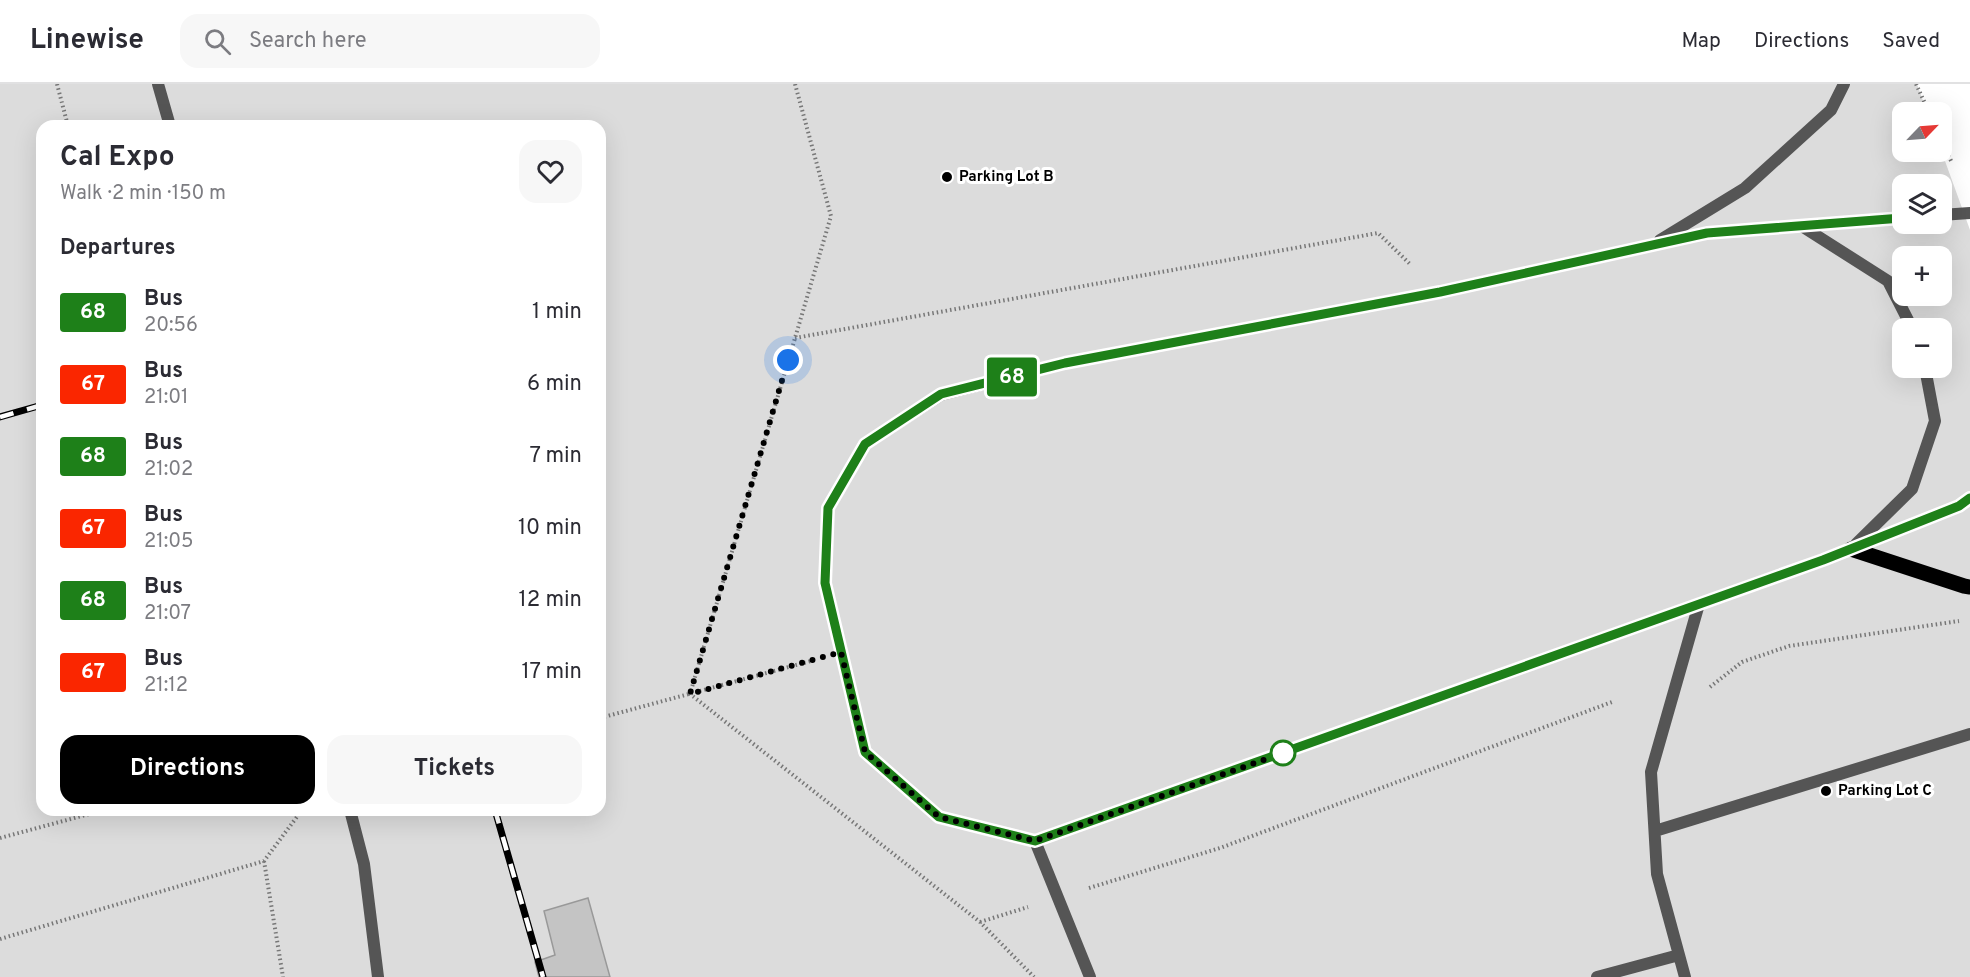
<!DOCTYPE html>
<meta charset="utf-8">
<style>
:root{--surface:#fff;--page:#f7f7f7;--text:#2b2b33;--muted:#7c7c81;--line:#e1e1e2;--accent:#000}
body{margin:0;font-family:Overpass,sans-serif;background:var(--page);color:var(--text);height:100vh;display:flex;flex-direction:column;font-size:22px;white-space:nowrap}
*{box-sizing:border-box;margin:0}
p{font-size:20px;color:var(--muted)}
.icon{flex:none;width:33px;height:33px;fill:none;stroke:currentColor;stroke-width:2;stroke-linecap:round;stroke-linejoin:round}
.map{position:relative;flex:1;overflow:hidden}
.panel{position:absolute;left:36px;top:36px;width:570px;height:696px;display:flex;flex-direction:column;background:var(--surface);border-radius:18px;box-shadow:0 6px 24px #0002}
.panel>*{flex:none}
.badge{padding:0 12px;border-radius:4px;font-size:21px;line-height:39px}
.needle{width:39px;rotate:65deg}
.tools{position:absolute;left:1892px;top:18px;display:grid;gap:12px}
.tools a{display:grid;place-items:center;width:60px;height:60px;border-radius:12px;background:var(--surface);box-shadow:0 6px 24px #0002;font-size:30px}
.you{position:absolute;width:30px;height:30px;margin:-15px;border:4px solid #fff;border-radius:50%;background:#1a73e8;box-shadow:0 0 0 9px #1a73e833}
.map>.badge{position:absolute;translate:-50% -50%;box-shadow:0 0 0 3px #fff}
h2{padding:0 24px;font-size:22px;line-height:54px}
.round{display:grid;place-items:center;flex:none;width:63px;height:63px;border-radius:18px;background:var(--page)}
.overview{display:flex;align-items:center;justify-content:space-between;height:102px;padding:0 24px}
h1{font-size:28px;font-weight:700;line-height:45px}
.primary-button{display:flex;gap:12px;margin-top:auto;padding:12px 24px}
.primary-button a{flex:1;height:69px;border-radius:18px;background:var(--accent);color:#fff;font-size:24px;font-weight:700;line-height:69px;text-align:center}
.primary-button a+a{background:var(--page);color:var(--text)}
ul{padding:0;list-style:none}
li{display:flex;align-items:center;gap:18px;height:72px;padding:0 24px}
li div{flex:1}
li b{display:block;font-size:22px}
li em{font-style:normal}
li .badge{min-width:66px;font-weight:700;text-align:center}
header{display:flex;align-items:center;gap:36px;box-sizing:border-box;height:84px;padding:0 30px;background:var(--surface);border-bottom:2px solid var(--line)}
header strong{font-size:28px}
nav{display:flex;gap:33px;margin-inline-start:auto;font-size:21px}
.search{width:420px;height:54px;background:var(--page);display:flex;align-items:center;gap:15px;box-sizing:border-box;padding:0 21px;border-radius:18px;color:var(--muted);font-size:22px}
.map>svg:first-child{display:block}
</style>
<header>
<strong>Linewise</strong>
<div class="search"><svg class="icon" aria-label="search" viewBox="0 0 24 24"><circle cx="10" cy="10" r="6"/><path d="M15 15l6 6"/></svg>Search here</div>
<nav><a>Map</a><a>Directions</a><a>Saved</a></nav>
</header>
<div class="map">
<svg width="1970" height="893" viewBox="0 0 1970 893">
<rect width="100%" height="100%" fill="#fff"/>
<path fill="#dcdcdc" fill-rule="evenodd" d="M0,0H1917L1927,28H1902V68L1941,66L1970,146V893H0ZM42,42H600V726H42ZM1902,100H1941V140H1902ZM1902,172H1941V212H1902ZM1902,244H1941V284H1902Z"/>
<path fill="#c4c4c4" stroke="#999" stroke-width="1.5" d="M588,814L610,893H539L535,878L555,871L544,827Z"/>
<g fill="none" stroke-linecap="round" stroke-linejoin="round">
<defs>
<path id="primary" d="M1851,465L1964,502L1970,503"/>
</defs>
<use href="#primary" stroke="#dbdbdb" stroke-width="18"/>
<path stroke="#777" stroke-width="4" stroke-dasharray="1.5 3" stroke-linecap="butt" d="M57,0L68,42
M795,0L831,132L690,610L980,838L1034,893
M1916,0L1929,28
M1941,55L1952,79
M795,254L1378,149L1411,181
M1710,603L1742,578L1789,562L1959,537
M600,634L811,577
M0,754L104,726
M264,777L283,893
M1089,804L1220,764L1612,618
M980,838L1028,823
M0,855L264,777L302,726"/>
<path stroke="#555" stroke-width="12" d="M158,0L170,42
M1941,131L1970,129
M1902,134L1707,149L1440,208L1065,279L941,311L865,360L828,425L825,499L865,668L939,733L1035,757L1823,476L1959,422L1970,414
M1800,141L1888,197L1912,244
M1660,156L1745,104L1831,26L1844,0
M1856,460L1912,405L1935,337L1925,284
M350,726L364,780L378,893
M1655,747L1970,650
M1035,757L1090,893
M1597,893L1679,871
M1685,893L1657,790L1651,688L1699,520"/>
<use href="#primary" stroke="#000" stroke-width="15"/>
<defs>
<path id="rail" d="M0,333L42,321
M495,726L543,893"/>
</defs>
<use href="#rail" stroke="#000" stroke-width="7"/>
<use href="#rail" stroke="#fff" stroke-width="4.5" stroke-dasharray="14" stroke-linecap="butt"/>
</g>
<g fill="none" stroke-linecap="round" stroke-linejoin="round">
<defs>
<path id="line" d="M1902,134L1707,149L1440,208L1065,279L941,310L865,360L828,424L825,499L865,668L939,733L1035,757L1823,476L1959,422L1970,414"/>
</defs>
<use href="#line" stroke="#fff" stroke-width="14"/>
<use href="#line" stroke="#1e8019" stroke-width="9"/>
<path stroke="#000" stroke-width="6" stroke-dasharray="0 10.8" d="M788,276L690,610L841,568L865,668L939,733L1035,757L1283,669"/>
</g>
<g fill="#000" stroke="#fff" stroke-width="2">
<circle cx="947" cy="93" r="6"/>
<circle cx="1826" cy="707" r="6"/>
</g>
<circle fill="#fff" stroke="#1e8019" stroke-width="3" cx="1283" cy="669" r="12"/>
<g text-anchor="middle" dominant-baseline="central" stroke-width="6" stroke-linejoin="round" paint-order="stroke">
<g font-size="15" font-weight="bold" fill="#000" stroke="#fff" text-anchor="start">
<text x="959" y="93">Parking Lot B</text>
<text x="1838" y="707">Parking Lot C</text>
</g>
</g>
</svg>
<div class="tools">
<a><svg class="needle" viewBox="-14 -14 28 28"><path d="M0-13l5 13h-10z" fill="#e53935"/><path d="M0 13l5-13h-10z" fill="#7c7c81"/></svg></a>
<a><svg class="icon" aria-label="layers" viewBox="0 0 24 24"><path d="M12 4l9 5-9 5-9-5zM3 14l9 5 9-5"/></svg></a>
<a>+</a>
<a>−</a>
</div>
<div class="you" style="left:788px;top:276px"></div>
<b class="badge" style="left:1012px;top:293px;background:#1e8019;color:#fff">68</b>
<section class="panel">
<div class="overview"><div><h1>Cal Expo</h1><p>Walk · 2 min · 150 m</p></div><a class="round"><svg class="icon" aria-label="heart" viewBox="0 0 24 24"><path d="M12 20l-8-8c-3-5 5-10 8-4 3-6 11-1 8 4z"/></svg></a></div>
<h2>Departures</h2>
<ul>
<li><span class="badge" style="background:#1e8019;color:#fff">68</span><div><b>Bus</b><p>20:56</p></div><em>1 min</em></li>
<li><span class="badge" style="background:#fa2600;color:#fff">67</span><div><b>Bus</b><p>21:01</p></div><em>6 min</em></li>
<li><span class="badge" style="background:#1e8019;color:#fff">68</span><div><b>Bus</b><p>21:02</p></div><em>7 min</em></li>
<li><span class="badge" style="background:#fa2600;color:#fff">67</span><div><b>Bus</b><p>21:05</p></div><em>10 min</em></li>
<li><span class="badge" style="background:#1e8019;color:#fff">68</span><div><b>Bus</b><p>21:07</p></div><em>12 min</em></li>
<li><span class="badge" style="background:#fa2600;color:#fff">67</span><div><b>Bus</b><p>21:12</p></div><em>17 min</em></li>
</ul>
<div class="primary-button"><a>Directions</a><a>Tickets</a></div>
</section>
</div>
